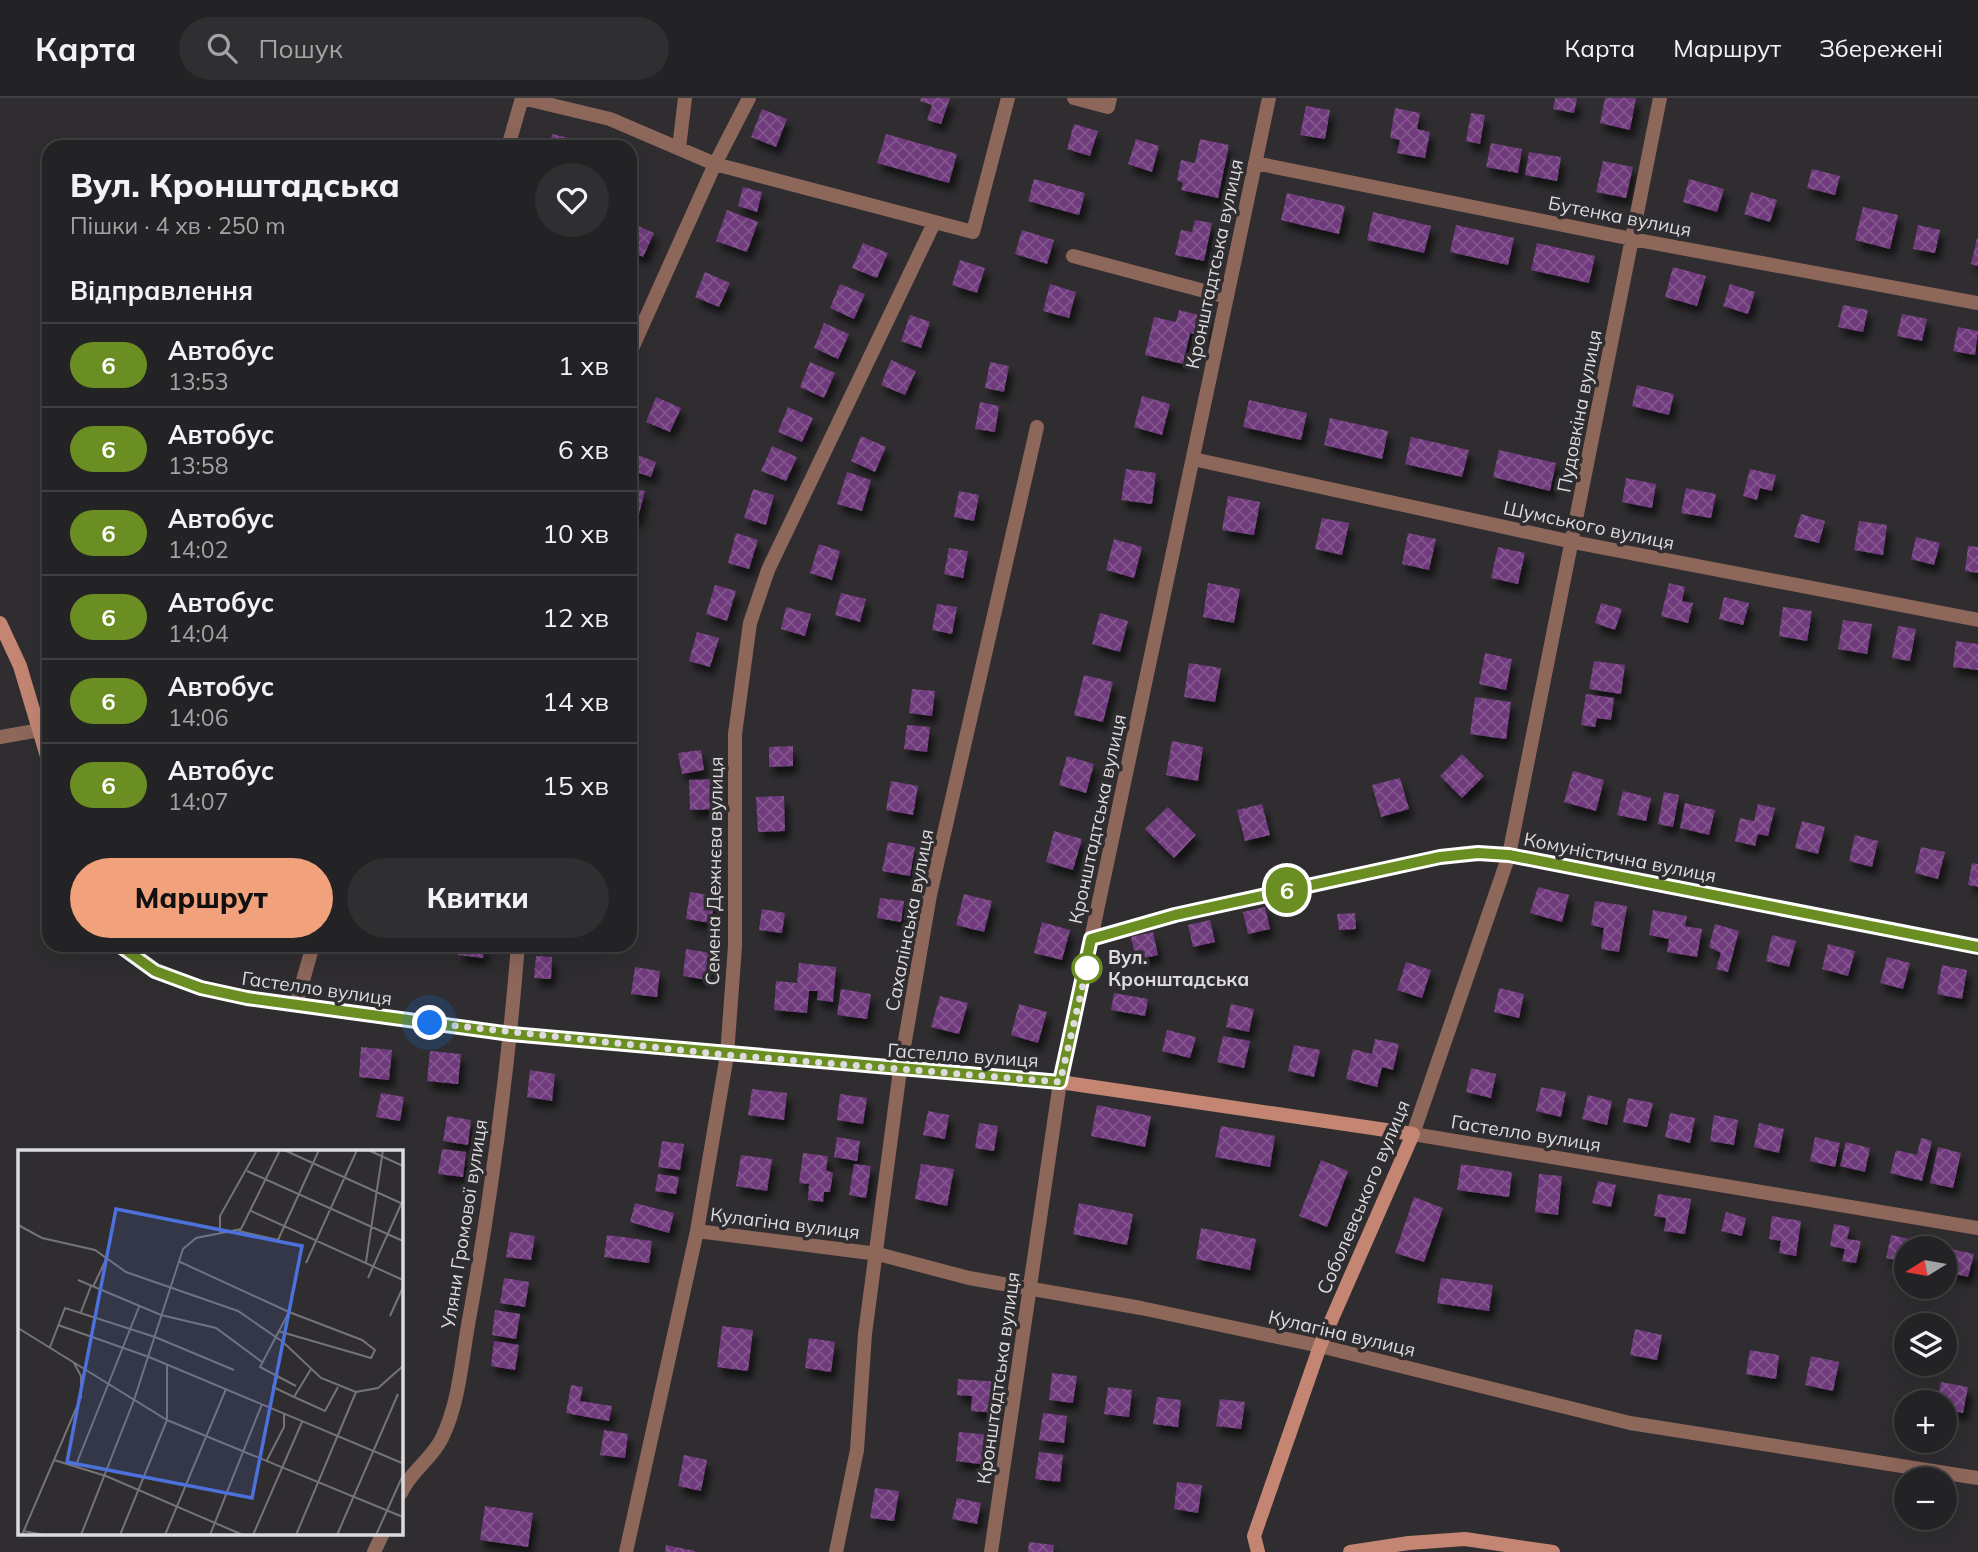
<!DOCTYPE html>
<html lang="uk">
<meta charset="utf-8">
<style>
:root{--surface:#232224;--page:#2f2f31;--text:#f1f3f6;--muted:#a3a4a6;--line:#403f41;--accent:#f1a17b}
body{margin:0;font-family:Mulish,sans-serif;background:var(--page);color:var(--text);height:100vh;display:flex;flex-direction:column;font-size:26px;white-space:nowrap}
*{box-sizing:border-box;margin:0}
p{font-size:23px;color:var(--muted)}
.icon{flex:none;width:38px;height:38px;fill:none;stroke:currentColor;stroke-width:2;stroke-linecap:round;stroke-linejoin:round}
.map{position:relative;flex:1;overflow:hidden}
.panel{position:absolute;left:42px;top:42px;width:595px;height:812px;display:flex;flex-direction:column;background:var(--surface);border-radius:21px;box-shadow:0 7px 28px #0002,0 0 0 2px var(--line)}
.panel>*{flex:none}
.badge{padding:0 14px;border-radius:23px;font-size:24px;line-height:46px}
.needle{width:46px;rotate:259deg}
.controls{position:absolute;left:1894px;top:1138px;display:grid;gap:14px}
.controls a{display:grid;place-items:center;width:63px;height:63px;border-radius:50%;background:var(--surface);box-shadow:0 7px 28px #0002,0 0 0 2px var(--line);font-size:35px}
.you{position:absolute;width:35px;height:35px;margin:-18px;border:5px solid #fff;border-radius:50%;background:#1a73e8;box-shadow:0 0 0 10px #1a73e833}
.map>.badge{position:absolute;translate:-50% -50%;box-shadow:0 0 0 4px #fff}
h2{padding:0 28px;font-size:26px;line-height:63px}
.round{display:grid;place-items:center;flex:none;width:74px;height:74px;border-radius:37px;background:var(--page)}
.head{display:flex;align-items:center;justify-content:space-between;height:119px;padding:0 28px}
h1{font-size:33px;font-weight:800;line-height:52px}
.cta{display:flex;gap:14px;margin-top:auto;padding:14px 28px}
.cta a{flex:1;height:80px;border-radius:42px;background:var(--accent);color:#111;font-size:28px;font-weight:800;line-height:80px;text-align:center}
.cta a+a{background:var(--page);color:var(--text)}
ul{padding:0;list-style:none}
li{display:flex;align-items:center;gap:21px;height:84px;padding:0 28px;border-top:2px solid var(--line)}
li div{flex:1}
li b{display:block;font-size:26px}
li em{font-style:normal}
li .badge{min-width:77px;font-weight:700;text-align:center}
header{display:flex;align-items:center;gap:42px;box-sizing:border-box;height:98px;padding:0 35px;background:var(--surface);border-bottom:2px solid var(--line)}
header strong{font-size:33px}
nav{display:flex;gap:38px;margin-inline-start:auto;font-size:24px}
.search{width:490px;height:63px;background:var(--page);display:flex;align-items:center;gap:18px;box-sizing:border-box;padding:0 24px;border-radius:38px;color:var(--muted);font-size:26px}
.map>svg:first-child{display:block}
</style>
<header>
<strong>Карта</strong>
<div class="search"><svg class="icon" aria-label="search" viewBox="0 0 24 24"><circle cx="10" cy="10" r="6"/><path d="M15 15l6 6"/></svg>Пошук</div>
<nav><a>Карта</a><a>Маршрут</a><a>Збережені</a></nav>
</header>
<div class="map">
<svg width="1978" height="1454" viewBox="0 0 1978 1454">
<defs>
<pattern id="building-cross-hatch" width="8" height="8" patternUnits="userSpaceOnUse" patternTransform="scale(1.75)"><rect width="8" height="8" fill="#703a7c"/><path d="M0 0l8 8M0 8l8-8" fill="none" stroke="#84568e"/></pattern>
<filter id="shadow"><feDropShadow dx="4.5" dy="8" stdDeviation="3.5" flood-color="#0009"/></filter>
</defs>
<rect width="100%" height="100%" fill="#2f2d30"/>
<path fill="url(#building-cross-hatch)" filter="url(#shadow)" d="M921,0H950L941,26L927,22L932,7L920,3Z
M1555,0H1577L1574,15L1553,11Z
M1605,0H1636L1630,32L1600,25Z
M1306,8L1330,12L1325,41L1300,37Z
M1395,10L1420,15L1417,31L1430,34L1425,60L1397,55L1400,42L1390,40Z
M762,11L787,21L776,49L751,39Z
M1471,15L1485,17L1480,46L1466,43Z
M1074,26L1098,33L1090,58L1067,51Z
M552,36L569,40L567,49H531L533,41L550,45Z
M886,36L957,56L949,85L877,65Z
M1136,41L1159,48L1152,74L1128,66Z
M1200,41L1229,47L1218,100L1181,92L1183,85L1177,82L1181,62L1195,65Z
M1491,45L1522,51L1518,75L1486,69Z
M1529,54L1561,59L1557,83L1525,77Z
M1603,63L1633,69L1626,100L1596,94Z
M1812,71L1840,78L1835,97L1807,90Z
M1034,81L1085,95L1079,117L1028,103Z
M1689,81L1724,91L1717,114L1683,104Z
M743,89L762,94L757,114L738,108Z
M1751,94L1777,102L1770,124L1744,116Z
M1287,95L1345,108L1339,136L1281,122Z
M1863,109L1898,117L1890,151L1855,142Z
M727,112L758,124L747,154L716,143Z
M1373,114L1431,128L1424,155L1367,142Z
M1195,122L1212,125L1204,163L1175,157L1181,132L1192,134Z
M630,124L654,135L643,159L630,153Z
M1456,127L1514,140L1508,167L1450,154Z
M1918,127L1940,132L1935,155L1913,151Z
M1022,132L1054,142L1047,166L1015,156Z
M1977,140H1978V168L1971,166Z
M863,145L888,155L877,180L852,170Z
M1537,145L1595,158L1589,185L1531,172Z
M960,162L985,170L977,195L952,187Z
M1673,169L1706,178L1697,208L1665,199Z
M705,174L730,185L719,209L695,199Z
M840,186L865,196L854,221L830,210Z
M1050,186L1076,194L1069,220L1043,213Z
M1730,186L1755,194L1748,216L1723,208Z
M1843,207L1868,212L1863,234L1838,229Z
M1179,212L1207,219L1203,238L1190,235L1183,266L1145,257L1154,219L1176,224Z
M1902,216L1927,221L1922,243L1897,238Z
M910,217L930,224L921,250L901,243Z
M824,225L849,236L838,261L814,250Z
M1958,229L1978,233L1975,257L1953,253Z
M891,262L916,273L905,297L881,287Z
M810,264L835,275L824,300L800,289Z
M990,264L1009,268L1004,294L985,290Z
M1637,287L1674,296L1669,317L1632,308Z
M1142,298L1170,306L1162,337L1134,329Z
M656,299L681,310L670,334L646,324Z
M1249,302L1307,315L1301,342L1243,329Z
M980,304L999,308L995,334L975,331Z
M788,309L813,320L802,344L778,334Z
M1330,320L1388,333L1382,361L1324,347Z
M861,338L886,349L875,374L851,363Z
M1411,339L1469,352L1462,379L1405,366Z
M772,348L797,359L786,383L761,373Z
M1499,352L1556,365L1550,393L1493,379Z
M636,356L656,364L651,379L630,372Z
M1126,371L1156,375L1152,406L1121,402Z
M1750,371L1776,377L1772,393L1760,390L1757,402L1743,398Z
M847,374L871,382L862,413L837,406Z
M1626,380L1656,386L1652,410L1622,404Z
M630,389L645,393L637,423L630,421Z
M1686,390L1716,396L1711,420L1681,415Z
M753,391L774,397L766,427L744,420Z
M959,393L979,397L974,423L954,419Z
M1228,398L1260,404L1254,437L1222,432Z
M1801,416L1825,423L1819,445L1794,439Z
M1322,420L1349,425L1342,457L1315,451Z
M1859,423L1887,427L1883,457L1854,452Z
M736,435L758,442L749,471L728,465Z
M1408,435L1436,441L1429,472L1402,466Z
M1916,439L1940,445L1934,467L1911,461Z
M1114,441L1142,449L1134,480L1106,472Z
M819,446L840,453L832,482L810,475Z
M1968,448L1978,449V475L1965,473Z
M1498,449L1525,455L1518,486L1491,480Z
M949,450L968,453L963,480L944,476Z
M1208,485L1240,491L1234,525L1203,519Z
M1669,485L1685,489L1682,503L1693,505L1688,525L1661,518Z
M715,487L736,493L727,523L706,516Z
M841,495L866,501L860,524L835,517Z
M1724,499L1749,505L1743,527L1719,521Z
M1601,505L1622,511L1615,532L1595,525Z
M937,506L957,509L952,536L932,532Z
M786,509L811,516L805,538L781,531Z
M1783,509L1812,513L1807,543L1779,538Z
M1100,515L1128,523L1120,554L1092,546Z
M1843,522L1872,526L1867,556L1838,551Z
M1898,528L1916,531L1910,563L1892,560Z
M697,534L719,540L710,569L689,563Z
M1956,543L1978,546V572L1953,569Z
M1485,555L1512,561L1506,592L1479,586Z
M1594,563L1625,567L1621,596L1589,591Z
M1189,565L1221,570L1215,604L1184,599Z
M1084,577L1113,584L1103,624L1074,617Z
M912,591L935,593L932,618L909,615Z
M1586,596L1614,600L1611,622L1597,620L1595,629L1581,627Z
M1475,599L1511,604L1506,641L1470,636Z
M907,627L930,629L927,654L904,651Z
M1172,643L1203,649L1198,683L1166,677Z
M793,648V668L769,669V649Z
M701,652L704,672L682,676L678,655Z
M1462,656L1484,678L1462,700L1440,678Z
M1067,658L1094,666L1086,695L1059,687Z
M1573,673L1604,682L1596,713L1564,704Z
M1400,680L1409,711L1381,719L1372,687Z
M717,681L718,711L690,712L689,682Z
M891,683L918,688L913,717L886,712Z
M1623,693L1651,700L1646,723L1617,717Z
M1664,694L1679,697L1673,729L1658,726Z
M784,698L785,733L758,734L756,699Z
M1685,705L1715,712L1709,737L1680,730Z
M1262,706L1270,737L1245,743L1237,712Z
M1758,706L1775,710L1768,738L1758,736L1755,748L1735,743L1740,720L1754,723Z
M1168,709L1196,737L1174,760L1145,731Z
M1802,723L1825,729L1818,756L1795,750Z
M1054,733L1082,741L1073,772L1046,764Z
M1855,737L1878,743L1872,769L1849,763Z
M888,744L915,749L910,778L882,773Z
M1921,749L1945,754L1938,781L1915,775Z
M1972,765L1978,766V789L1968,787Z
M1538,789L1569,797L1562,824L1530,815Z
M690,794L715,798L711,825L686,821Z
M964,796L992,803L984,834L956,827Z
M880,800L904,803L901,824L877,820Z
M1595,803L1627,808L1619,854L1601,851L1604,830L1591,827Z
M1265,809L1270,831L1248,836L1243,814Z
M762,811L785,815L782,835L759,832Z
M1653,812L1687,818L1685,828L1702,831L1697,859L1667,854L1669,841L1649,837Z
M1355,815L1356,831L1339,832L1337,816Z
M1210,822L1215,844L1193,849L1188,827Z
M1042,824L1070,832L1062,862L1034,855Z
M1715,826L1739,833L1728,874L1716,871L1721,855L1709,849Z
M1153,834L1158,857L1136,862L1131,839Z
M1772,837L1796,843L1789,869L1766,863Z
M1828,846L1855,853L1848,878L1822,871Z
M460,847H485L483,860L458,857Z
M686,851L711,855L707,882L683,878Z
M536,858L552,859L551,881L534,880Z
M1887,859L1910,865L1903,891L1880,885Z
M1406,864L1431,872L1422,900L1397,892Z
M799,865L836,869L833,904L817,902L818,893H809L807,915L774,912L776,883L797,885Z
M1942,867L1967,872L1962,901L1937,896Z
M635,869L660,873L657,899L631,896Z
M1499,890L1524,896L1519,920L1494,914Z
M841,891L871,896L867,921L837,917Z
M1114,895L1148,901L1145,918L1111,912Z
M940,898L968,905L959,936L931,929Z
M1019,906L1047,914L1038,945L1011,937Z
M1231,906L1254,911L1249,934L1226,929Z
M1167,932L1196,939L1190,960L1162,953Z
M1223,938L1250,943L1244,970L1217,964Z
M1375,941L1399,946L1393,972L1382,969L1377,989L1346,981L1353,951L1372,956Z
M1294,947L1320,952L1314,979L1288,973Z
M361,949L392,952L389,982L359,979Z
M430,953L461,956L458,986L427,983Z
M1471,970L1496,976L1491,1000L1466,994Z
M530,972L555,976L552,1003L527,999Z
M1541,989L1566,994L1561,1019L1536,1013Z
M752,991L787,995L784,1022L748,1017Z
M381,995L404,999L400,1023L376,1019Z
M840,996L867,1000L863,1026L837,1022Z
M1588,997L1612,1003L1607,1027L1582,1021Z
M1628,1000L1653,1005L1647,1029L1623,1024Z
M1097,1007L1151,1018L1145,1049L1091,1038Z
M928,1013L949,1017L945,1041L923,1037Z
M1670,1015L1695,1020L1690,1045L1665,1039Z
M1714,1017L1738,1022L1734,1047L1710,1043Z
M447,1018L471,1022L468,1047L443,1043Z
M979,1025L998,1028L994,1053L975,1050Z
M1759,1025L1784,1031L1779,1055L1754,1049Z
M1221,1028L1275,1038L1270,1069L1215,1059Z
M837,1039L860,1043L857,1063L834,1059Z
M1815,1039L1840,1045L1835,1069L1810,1063Z
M1921,1040L1932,1043L1922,1083L1890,1075L1896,1052L1917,1057Z
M662,1043L684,1046L680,1072L658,1069Z
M1846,1044L1870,1050L1865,1074L1840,1068Z
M1938,1049L1961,1055L1953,1090L1930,1085Z
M442,1051L466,1054L463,1079L438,1076Z
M803,1055L828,1058L826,1072L833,1075L830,1094H824L823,1104L808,1102L809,1086L799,1085Z
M741,1057L772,1061L767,1093L736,1088Z
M1321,1062L1348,1073L1327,1129L1299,1118Z
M854,1066L871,1068L866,1100L849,1097Z
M921,1066L954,1071L947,1108L915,1101Z
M1461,1066L1512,1074L1509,1099L1457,1092Z
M658,1076L679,1079L676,1096L655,1093Z
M1539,1076L1562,1078L1558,1117L1535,1114Z
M1598,1083L1616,1087L1611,1109L1592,1105Z
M1658,1096L1691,1101L1685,1136L1664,1133L1666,1120L1654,1118Z
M1414,1099L1443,1110L1424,1164L1395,1155Z
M635,1105L674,1115L669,1135L630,1124Z
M1079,1105L1133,1116L1127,1147L1073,1136Z
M1726,1114L1746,1120L1742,1138L1721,1133Z
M1772,1118L1801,1123L1796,1158L1779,1155L1781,1143L1769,1141Z
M1834,1126L1850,1129L1847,1141L1861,1143L1856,1165L1842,1163L1845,1151L1830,1148Z
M1201,1130L1256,1141L1250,1172L1196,1161Z
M510,1134L535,1138L531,1162L506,1159Z
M607,1137L652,1143L649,1165L604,1159Z
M1891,1137L1914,1142L1913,1150H1906V1164L1886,1160Z
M1947,1150L1974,1156L1968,1179L1944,1173Z
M504,1180L529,1184L525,1209L500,1205Z
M1441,1180L1493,1187L1489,1213L1437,1205Z
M495,1212L520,1216L516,1241L492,1237Z
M722,1228L753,1232L748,1273L717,1269Z
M1635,1231L1662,1237L1657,1262L1630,1257Z
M809,1240L835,1244L831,1274L805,1270Z
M494,1243L519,1247L515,1272L491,1268Z
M1750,1252L1779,1257L1776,1281L1746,1276Z
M1811,1258L1839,1264L1833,1293L1805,1287Z
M1052,1275L1077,1278L1073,1305L1049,1302Z
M958,1281L999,1284L997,1315L971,1313L972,1298L957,1297Z
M1941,1284L1968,1289L1963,1315L1944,1311V1304H1937Z
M571,1287L583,1289L580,1303L612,1308L609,1323L566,1315Z
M1108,1289L1132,1292L1129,1319L1104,1316Z
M1157,1299L1181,1302L1178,1329L1153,1326Z
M1220,1301L1245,1304L1241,1331L1216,1328Z
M1043,1315L1067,1318L1064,1345L1039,1342Z
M604,1332L628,1336L625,1360L600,1357Z
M959,1334L991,1337L987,1367L956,1363Z
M1039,1354L1063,1357L1060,1384L1035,1381Z
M684,1357L707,1362L701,1393L678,1388Z
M1177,1384L1202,1387L1198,1415L1174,1411Z
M875,1390L899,1393L894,1423L870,1420Z
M957,1400L981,1405L977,1426L952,1421Z
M485,1408L533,1415L528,1449L480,1442Z
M1029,1444L1054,1447L1053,1454H1028Z
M666,1447L695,1453V1454H665Z"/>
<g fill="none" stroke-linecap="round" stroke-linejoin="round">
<path stroke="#8e675b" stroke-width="14" d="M522,0L610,21L715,66L973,134L1008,0
M1074,0L1108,9L1110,0
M1269,0L1091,841L1175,817L1440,759L1478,755L1509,757L1978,849
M1660,0L1509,757L1413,1036L1978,1130
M508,49L522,0
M679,50L685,0
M1255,65L1632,141L1978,205
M1073,158L1227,199
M630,255L715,66L749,0
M1193,361L1573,444L1978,522
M0,639L40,632
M296,907L313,847
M697,1133L878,1156L969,1180L1141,1210L1320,1248L1630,1325L1978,1380
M401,1395C410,1374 432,1361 442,1340C460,1303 462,1257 470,1216C492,1094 508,971 518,847
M374,1454L383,1435
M626,1454L697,1133L727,957L735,848V636L750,525L768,472L934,125
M836,1454L857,1352L865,1236L900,972L930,797L1037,329
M991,1454L1060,984"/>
<path stroke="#c48673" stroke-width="14" d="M0,525L20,568L49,665
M119,847L155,873L201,890L247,900L511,936L1060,984L1413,1036L1320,1248L1254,1438L1258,1454
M1060,984L1091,841
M1350,1454L1409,1445L1465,1441L1553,1454"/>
</g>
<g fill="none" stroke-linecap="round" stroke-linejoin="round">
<defs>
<path id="line" d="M119,847L155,873L201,890L247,900L511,936L1060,984L1091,841L1175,817L1440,759L1478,755L1509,757L1978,849"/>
</defs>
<use href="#line" stroke="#fff" stroke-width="16"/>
<use href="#line" stroke="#6b8e23" stroke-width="10"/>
<path stroke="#dddbde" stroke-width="7" stroke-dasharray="0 12.6" d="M430,925L727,957L1060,984L1087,870"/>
</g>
<circle fill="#fff" stroke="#6b8e23" stroke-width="3.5" cx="1087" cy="870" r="14"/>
<g text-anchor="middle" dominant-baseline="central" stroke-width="7" stroke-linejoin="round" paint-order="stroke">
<g font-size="19" fill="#dddbde" stroke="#2f2d30">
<text transform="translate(1620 118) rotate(11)">Бутенка вулиця</text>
<text transform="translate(1214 166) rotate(-78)">Кронштадтська вулиця</text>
<text transform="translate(1579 313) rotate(-79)">Пудовкіна вулиця</text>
<text transform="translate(1589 427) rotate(12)">Шумського вулиця</text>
<text transform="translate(1097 721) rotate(-78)">Кронштадтська вулиця</text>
<text transform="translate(1620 759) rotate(11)">Комуністична вулиця</text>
<text transform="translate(714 773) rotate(-89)">Семена Дежнєва вулиця</text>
<text transform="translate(909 822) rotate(-79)">Сахалінська вулиця</text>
<text transform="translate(317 890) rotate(8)">Гастелло вулиця</text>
<text transform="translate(963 957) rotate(4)">Гастелло вулиця</text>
<text transform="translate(1526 1035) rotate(9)">Гастелло вулиця</text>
<text transform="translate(1363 1099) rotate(-67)">Соболевського вулиця</text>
<text transform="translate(785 1125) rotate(7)">Кулагіна вулиця</text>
<text transform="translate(464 1126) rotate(-81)">Уляни Громової вулиця</text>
<text transform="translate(1342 1235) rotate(13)">Кулагіна вулиця</text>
<text transform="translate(998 1280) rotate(-82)">Кронштадтська вулиця</text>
</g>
<g font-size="19" font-weight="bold" fill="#dddbde" stroke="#2f2d30" text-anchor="start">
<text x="1108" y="859">Вул.<tspan x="1108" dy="22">Кронштадська</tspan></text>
</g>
</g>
<g transform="translate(18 1052)">
<rect width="385" height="385" fill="#2f2d30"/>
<path fill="none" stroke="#757376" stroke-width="2" d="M266,0L385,54M350,0L385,16M229,21L385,91M233,61L385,130M0,75L24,88L77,100L108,122L220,161L265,192L303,228L338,242M221,81L260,90L301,0M202,85V66L239,0M160,111L271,162L344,190L357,200L353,208L260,181M348,112L365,0M288,113L339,0M350,128L385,50M60,130L143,165L198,178L244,212M75,137L89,107M63,162L73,136M271,162L242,217L278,236M372,166L385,137M40,175L131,207L384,313M0,178L149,270L385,367M32,197L47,158L137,187L216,220M293,219L276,247L307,261L320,237M260,225L255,237L276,247M36,310L88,326L225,385M249,310L266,277V264M58,315L121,157M5,381L27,385M4,385L63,247V226L56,213M63,385L116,250L165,99L178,88L223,79L262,0M102,385L149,270V214M147,385L208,239M192,385L244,254M235,385L284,272M278,385L338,242L360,238L385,216M319,385L380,244M358,385L385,325"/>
<path fill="#4d71da" fill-opacity="0.15" stroke="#4d71da" stroke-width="3.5" d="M98,59L284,96L234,348L49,312Z"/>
<rect width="385" height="385" fill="none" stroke="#dddbde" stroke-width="3.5"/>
</g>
</svg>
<div class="controls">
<a><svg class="needle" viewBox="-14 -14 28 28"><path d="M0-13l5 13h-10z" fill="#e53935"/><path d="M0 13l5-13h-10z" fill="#a3a4a6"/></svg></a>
<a><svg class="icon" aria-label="layers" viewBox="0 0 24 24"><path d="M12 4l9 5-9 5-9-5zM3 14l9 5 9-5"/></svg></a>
<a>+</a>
<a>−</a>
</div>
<div class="you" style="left:430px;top:925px"></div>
<b class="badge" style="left:1287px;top:792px;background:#6b8e23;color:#fff">6</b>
<section class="panel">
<div class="head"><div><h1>Вул. Кронштадська</h1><p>Пішки · 4 хв · 250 m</p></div><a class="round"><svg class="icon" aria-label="heart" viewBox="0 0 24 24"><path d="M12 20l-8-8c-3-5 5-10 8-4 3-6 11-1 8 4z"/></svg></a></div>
<h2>Відправлення</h2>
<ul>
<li><span class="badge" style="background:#6b8e23;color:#fff">6</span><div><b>Автобус</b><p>13:53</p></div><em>1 хв</em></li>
<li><span class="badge" style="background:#6b8e23;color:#fff">6</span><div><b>Автобус</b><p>13:58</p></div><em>6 хв</em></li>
<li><span class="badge" style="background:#6b8e23;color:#fff">6</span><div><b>Автобус</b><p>14:02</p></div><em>10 хв</em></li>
<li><span class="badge" style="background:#6b8e23;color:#fff">6</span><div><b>Автобус</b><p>14:04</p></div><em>12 хв</em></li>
<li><span class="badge" style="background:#6b8e23;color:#fff">6</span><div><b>Автобус</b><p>14:06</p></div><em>14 хв</em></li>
<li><span class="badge" style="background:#6b8e23;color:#fff">6</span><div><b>Автобус</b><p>14:07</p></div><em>15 хв</em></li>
</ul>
<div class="cta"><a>Маршрут</a><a>Квитки</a></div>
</section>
</div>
